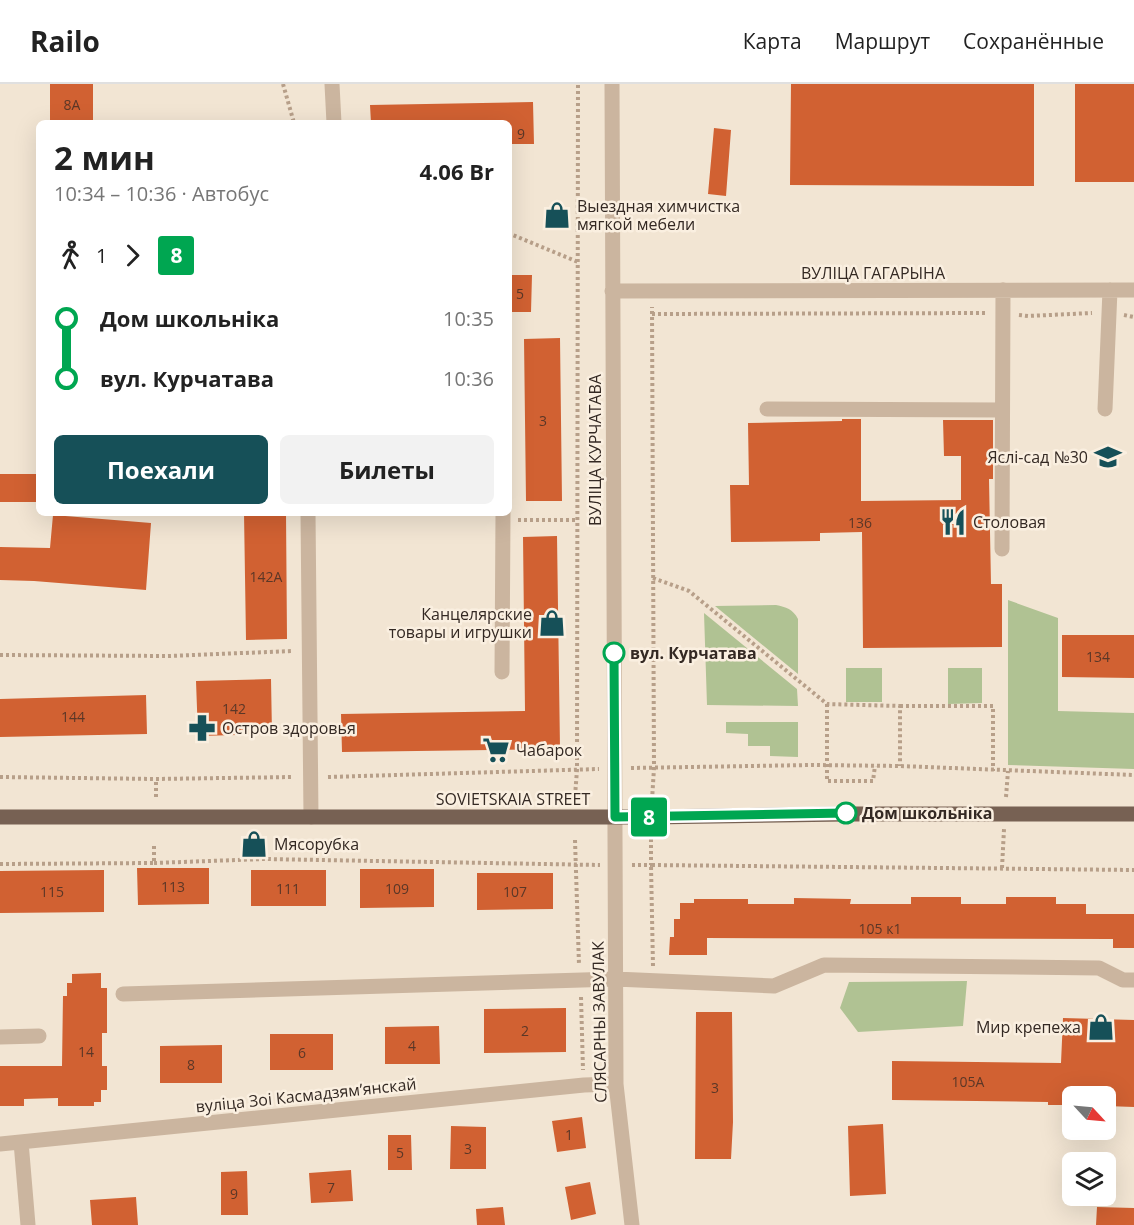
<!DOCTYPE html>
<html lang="ru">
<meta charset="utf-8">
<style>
:root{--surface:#fff;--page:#f2f2f2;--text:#222;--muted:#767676;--line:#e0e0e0;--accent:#165058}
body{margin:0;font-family:"Open Sans",sans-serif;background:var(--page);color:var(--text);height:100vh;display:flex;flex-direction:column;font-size:22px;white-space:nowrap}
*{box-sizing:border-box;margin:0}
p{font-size:20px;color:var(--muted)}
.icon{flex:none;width:33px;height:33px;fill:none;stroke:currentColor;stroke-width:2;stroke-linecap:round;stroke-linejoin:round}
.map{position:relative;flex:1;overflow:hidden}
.side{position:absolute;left:36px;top:36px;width:476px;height:396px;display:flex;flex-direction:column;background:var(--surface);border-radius:9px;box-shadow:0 6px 24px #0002}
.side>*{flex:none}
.badge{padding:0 12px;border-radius:4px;font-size:21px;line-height:39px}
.needle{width:39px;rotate:116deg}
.fabs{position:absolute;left:1062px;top:1002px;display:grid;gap:12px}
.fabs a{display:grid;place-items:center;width:54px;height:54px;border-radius:9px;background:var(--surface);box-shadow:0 6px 24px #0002;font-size:30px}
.map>.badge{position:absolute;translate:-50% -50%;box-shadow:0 0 0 3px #fff}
.legs{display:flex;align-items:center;gap:9px;height:66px;padding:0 18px;font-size:20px}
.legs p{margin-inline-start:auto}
.summary{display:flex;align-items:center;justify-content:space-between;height:102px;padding:0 18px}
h1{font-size:33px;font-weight:700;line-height:45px}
.primary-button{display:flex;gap:12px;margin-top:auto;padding:12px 18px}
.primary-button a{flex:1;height:69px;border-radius:9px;background:var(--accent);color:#fff;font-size:24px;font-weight:700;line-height:69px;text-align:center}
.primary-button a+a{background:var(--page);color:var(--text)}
ul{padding:0 18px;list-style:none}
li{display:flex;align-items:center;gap:21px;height:60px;font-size:22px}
li i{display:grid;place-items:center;width:9px;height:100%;margin:0 8px;background:currentColor}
li i::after{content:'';width:15px;height:15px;margin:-8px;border:4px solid;border-radius:50%;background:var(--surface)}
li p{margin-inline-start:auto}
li:first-child i{background:linear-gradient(#0000 50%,currentColor 0)}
li:last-child i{background:linear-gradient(currentColor 50%,#0000 0)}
header{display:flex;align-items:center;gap:36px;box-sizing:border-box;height:84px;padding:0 30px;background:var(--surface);border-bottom:2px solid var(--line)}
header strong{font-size:28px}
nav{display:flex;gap:33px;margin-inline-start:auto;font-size:21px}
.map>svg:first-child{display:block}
</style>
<header>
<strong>Railo</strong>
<nav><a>Карта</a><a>Маршрут</a><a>Сохранённые</a></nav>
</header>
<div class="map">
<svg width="1134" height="1141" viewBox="0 0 1134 1141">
<rect width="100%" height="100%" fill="#f2e5d3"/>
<path fill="#b0c293" d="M1008,516L1058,534V627L1134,629V685L1008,681Z
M776,521C786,523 793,525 798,535V590L715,522Z
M704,529L797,605L798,622L707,621Z
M846,584H882V618H846Z
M948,584H982V619L948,620Z
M726,638H798V673L770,672V662H748V650L726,649Z
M967,897L963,942L858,948L840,924L849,898Z"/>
<path fill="#d16132" d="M50,0H93V39H50Z
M791,0H1034V102L790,101Z
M1075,0H1134V98H1075Z
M533,18L534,60H508V39H371L370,21Z
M714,44L731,46L726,112L708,110Z
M508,191H532L531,228H508Z
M560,254L562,417H526L524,255Z
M842,335H861V417L961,416V372H944L943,336H993V395H989L991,500H1002V563L863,564L862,448L820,449V457L731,458L730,401H749L748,339L842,337Z
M0,390H39V418H0Z
M244,429H286L287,555L246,556Z
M53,431L151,439L146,506L34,497L0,496V463L50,464Z
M557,452L560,665L342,668L341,630L525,627L523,453Z
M1062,551H1134V594L1062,593Z
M271,595L272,650L198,652L196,597Z
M146,611L147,650L0,653V615Z
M137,784H209V820L138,821Z
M360,785H434V823L360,824Z
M104,786V828L0,829V787Z
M251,786H326V822H251Z
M477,789H553V825L477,826Z
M911,813H961V820H1006V813H1056V820H1086V830H1134V864H1113V855L707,854V871H669L670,853H674V835H680V819H694V815H748V820H794V814L851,815L850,820H911Z
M101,889V904H107V949H102V982H107V1006H101V1018H94V1022H58V1014L24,1015V1022H0V982H62L63,912H67V899H72V890Z
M566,924V968L484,969V925Z
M696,928H732L733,1038L731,1075H695Z
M1063,934L1134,936V1023L1106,1022V1012H1072V1021H1048V1018L892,1016V977L1061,979Z
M439,942L440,980H385V943Z
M270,950H333V986H270Z
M222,961V999H160V962Z
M582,1033L586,1064L557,1068L552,1037Z
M883,1040L886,1110L850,1112L848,1042Z
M451,1042L486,1043V1085H450Z
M388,1051H411L412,1086H388Z
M351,1086L353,1117L311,1119L309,1089Z
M247,1087L248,1131H221V1088Z
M590,1098L596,1130L571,1136L565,1103Z
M136,1113L138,1141H92L90,1116Z
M503,1123L505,1141H477L476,1125Z
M1097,1123L1134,1124V1141H1096Z"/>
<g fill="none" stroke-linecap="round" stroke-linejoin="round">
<path stroke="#b79f89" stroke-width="4" stroke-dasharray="3 3" stroke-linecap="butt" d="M283,0L294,39
M508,149L578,178
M652,230L988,229
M1019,231L1028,232L1092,229
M1124,231L1134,233
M518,436H577
M653,494L689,507L827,620L900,622V682
M0,571L168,572L293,567
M827,620V697H873L875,682
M900,622H993V687
M631,684L812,681L900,682L1134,691
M0,693L156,695L293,693
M328,693L599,685
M575,712L577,686L578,0
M156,713V695
M1006,713L1008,687
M652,716L654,684L652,223
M575,756L579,881
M154,779L264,775L600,781
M0,780L154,779V760
M632,781H651V750
M1002,784L1004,745
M653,882L651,781L1134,786
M581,913L583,986"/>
<path stroke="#cbb59f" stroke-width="15" d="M332,0L334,39
M612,0L616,1000L632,1141
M612,207L1134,206
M767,325L1002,326
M1105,325L1110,206
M308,429L311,733
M1002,465L1003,206
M502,588L503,429
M123,910L615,895L774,902L824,881L1099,884L1123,896H1134
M0,953L39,952
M21,1058L28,1141
M0,1060L584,1001L616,1000"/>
<path stroke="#776153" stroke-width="15" d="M0,733H651L846,730H1134"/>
</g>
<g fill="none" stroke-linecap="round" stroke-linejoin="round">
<defs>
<path id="line-1" d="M614,569L615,733L846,729"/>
</defs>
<use href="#line-1" stroke="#fff" stroke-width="14"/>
<use href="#line-1" stroke="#00a651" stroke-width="9"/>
</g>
<defs>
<symbol id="shop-bare" viewBox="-9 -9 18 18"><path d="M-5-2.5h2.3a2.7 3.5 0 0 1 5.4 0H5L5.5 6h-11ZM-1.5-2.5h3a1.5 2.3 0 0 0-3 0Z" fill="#165058" stroke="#faefe0" stroke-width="2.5" paint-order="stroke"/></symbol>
<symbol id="school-bare" viewBox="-9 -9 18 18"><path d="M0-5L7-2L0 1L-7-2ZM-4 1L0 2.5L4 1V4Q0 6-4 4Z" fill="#165058" stroke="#faefe0" stroke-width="2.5" paint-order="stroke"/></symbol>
<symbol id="restaurant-bare" viewBox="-9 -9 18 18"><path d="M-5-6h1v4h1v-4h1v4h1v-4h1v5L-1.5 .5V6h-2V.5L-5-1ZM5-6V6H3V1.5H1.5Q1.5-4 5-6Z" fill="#165058" stroke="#faefe0" stroke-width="2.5" paint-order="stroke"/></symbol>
<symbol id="pharmacy-bare" viewBox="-9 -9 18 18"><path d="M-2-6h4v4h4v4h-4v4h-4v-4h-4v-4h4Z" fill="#165058" stroke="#faefe0" stroke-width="2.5" paint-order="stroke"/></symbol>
<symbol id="supermarket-bare" viewBox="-9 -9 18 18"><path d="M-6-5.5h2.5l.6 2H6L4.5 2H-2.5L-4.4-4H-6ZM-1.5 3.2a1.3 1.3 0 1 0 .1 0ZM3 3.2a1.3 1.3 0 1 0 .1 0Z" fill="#165058" stroke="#faefe0" stroke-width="2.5" paint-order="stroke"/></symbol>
</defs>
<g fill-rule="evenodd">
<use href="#shop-bare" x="538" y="112" width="38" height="38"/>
<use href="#school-bare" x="1089" y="354" width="38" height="38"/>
<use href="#restaurant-bare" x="934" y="419" width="38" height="38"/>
<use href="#shop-bare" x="533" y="520" width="38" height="38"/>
<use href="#pharmacy-bare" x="183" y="625" width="38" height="38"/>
<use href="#supermarket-bare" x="477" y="647" width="38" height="38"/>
<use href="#shop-bare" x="235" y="741" width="38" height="38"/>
<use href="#shop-bare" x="1082" y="924" width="38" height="38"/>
</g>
<g fill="#fff" stroke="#00a651" stroke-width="3">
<circle cx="614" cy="569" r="10"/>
<circle cx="846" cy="729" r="10"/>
</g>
<g text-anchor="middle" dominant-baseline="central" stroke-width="5" stroke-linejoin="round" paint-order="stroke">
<g font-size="14" fill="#5b3727">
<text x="72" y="20">8А</text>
<text x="521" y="49">9</text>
<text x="520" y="209">5</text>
<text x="543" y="336">3</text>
<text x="860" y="438">136</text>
<text x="266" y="492">142А</text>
<text x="1098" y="572">134</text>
<text x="234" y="624">142</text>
<text x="73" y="632">144</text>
<text x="173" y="802">113</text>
<text x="288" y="804">111</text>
<text x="397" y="804">109</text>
<text x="52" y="807">115</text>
<text x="515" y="807">107</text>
<text x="880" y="844">105 к1</text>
<text x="525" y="946">2</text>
<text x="412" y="961">4</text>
<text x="86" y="967">14</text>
<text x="302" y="968">6</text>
<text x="191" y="980">8</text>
<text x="968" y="997">105А</text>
<text x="715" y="1003">3</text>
<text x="569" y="1050">1</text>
<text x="468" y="1064">3</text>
<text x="400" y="1068">5</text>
<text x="331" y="1103">7</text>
<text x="234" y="1109">9</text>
</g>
<g font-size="16" fill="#342923" stroke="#faefe0" text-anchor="start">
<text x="577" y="122">Выездная химчистка<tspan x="577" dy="18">мягкой мебели</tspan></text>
<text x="1088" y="373" text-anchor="end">Яслі-сад №30</text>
<text x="973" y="438">Столовая</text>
<text x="532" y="530" text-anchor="end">Канцелярские<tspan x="532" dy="18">товары и игрушки</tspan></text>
<text x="222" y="644">Остров здоровья</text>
<text x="516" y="666">Чабарок</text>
<text x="274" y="760">Мясорубка</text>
<text x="1081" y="943" text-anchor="end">Мир крепежа</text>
</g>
<g font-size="16" fill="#342923" stroke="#faefe0">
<text x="873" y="189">ВУЛІЦА ГАГАРЫНА</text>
<text transform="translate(595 366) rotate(-90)">ВУЛІЦА КУРЧАТАВА</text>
<text x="513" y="715">SOVIETSKAIA STREET</text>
<text transform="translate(599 938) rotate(-91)">СЛЯСАРНЫ ЗАВУЛАК</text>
<text transform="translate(306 1011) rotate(-6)">вуліца Зоі Касмадзямʼянскай</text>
</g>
<g font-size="16" font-weight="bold" fill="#342923" stroke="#faefe0" text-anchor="start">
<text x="630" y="569">вул. Курчатава</text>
<text x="862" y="729">Дом школьніка</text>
</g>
</g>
</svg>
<div class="fabs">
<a><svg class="needle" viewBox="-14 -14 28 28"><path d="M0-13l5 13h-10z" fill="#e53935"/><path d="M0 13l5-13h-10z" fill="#767676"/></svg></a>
<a><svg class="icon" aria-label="layers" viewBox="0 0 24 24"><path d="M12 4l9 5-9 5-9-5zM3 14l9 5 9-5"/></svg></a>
</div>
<b class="badge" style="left:649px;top:733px;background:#00a651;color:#fff">8</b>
<section class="side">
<div class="summary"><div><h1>2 мин</h1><p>10:34 – 10:36 · Автобус</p></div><b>4.06 Br</b></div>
<div class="legs"><svg class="icon" aria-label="walk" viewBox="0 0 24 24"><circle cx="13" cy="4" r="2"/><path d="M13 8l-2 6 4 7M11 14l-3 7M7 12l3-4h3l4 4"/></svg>1<svg class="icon" aria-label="forward" viewBox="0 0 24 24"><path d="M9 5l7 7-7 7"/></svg><b class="badge" style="background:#00a651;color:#fff">8</b></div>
<ul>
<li><i style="color:#00a651"></i><b>Дом школьніка</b><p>10:35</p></li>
<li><i style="color:#00a651"></i><b>вул. Курчатава</b><p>10:36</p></li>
</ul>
<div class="primary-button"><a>Поехали</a><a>Билеты</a></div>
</section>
</div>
